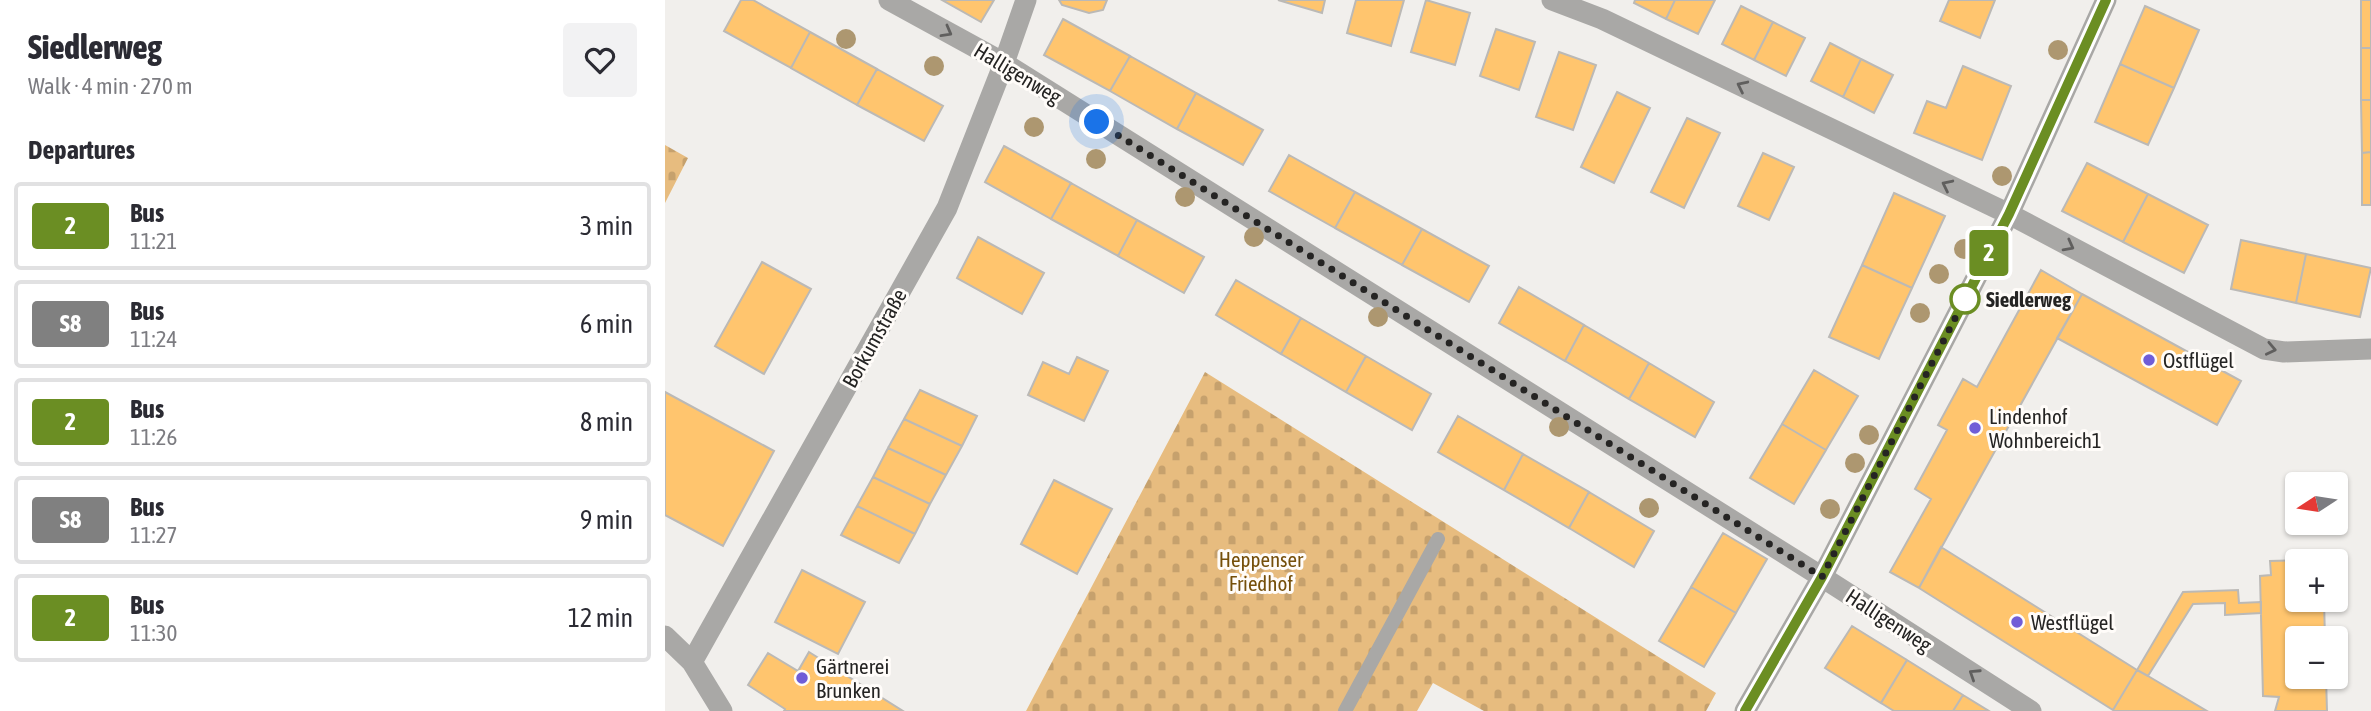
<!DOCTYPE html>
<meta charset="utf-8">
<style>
:root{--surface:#fff;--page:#f2f2f3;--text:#2b2b33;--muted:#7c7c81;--line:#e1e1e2}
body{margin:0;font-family:"Asap Condensed",sans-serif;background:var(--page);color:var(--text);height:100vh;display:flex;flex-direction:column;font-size:26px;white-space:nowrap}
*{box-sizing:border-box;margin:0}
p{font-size:23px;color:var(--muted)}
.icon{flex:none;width:38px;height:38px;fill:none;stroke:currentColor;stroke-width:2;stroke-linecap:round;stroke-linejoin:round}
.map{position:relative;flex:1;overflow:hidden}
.panel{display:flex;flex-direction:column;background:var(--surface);width:665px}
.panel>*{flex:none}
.badge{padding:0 14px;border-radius:5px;font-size:24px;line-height:46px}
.needle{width:46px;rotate:258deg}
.buttons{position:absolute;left:1620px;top:472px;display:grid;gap:14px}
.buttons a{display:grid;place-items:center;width:63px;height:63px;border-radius:7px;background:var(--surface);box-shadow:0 2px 5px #0004;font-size:35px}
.you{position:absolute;width:35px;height:35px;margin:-18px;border:5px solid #fff;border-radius:50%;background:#1a73e8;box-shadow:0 0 0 10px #1a73e833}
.map>.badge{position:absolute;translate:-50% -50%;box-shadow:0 0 0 4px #fff}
h2{padding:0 28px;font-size:26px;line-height:63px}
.round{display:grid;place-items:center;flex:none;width:74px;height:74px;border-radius:7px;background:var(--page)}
.overview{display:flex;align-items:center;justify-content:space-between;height:119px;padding:0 28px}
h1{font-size:33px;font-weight:800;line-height:52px}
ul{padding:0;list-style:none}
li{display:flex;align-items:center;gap:21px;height:88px;margin:0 14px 10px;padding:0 14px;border:4px solid var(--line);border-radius:7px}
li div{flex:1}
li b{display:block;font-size:26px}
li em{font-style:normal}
li .badge{min-width:77px;font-weight:700;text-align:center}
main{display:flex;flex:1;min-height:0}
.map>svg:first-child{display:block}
</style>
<main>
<section class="panel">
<div class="overview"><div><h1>Siedlerweg</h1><p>Walk · 4 min · 270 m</p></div><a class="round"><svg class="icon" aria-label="heart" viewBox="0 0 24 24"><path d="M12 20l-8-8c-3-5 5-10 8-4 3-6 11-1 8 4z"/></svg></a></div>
<h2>Departures</h2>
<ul>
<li><span class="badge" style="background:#6b8e23;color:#fff">2</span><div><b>Bus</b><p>11:21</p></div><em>3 min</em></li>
<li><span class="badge" style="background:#808080;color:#fff">S8</span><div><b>Bus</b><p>11:24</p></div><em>6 min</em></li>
<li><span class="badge" style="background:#6b8e23;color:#fff">2</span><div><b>Bus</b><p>11:26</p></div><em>8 min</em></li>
<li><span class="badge" style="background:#808080;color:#fff">S8</span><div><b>Bus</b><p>11:27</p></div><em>9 min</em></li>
<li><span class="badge" style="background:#6b8e23;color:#fff">2</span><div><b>Bus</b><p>11:30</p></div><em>12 min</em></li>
</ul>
</section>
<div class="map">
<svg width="1706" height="711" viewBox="0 0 1706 711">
<defs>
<pattern id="cemetery-stones" width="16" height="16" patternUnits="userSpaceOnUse" patternTransform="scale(1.75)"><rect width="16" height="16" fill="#e7bc7f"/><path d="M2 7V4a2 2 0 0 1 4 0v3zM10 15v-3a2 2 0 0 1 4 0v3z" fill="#c6a16d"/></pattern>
</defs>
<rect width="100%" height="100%" fill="#f1efec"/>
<path fill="url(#cemetery-stones)" d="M0,145L23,158L0,203Z
M540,372L1051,693L1041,711H819L768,683L752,711H361Z"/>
<path fill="#ffc56e" stroke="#bbb9b6" stroke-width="2" d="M76,0H88L145,32L126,68L59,31Z
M277,0H329L316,22Z
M394,0H442L438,10L424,13L397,5Z
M613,0H660L657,13Z
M691,0H739L726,46L682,33Z
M761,0L805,13L790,65L746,52Z
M970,0H1010L1001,19L969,3Z
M1010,0H1050L1033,34L1001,19Z
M1284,0H1330L1315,38L1275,21Z
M1696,0H1706V48H1696Z
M1076,6L1108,22L1089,60L1057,44Z
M1480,6L1534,30L1509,88L1455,64Z
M398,19L465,56L445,91L379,55Z
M1108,22L1140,38L1121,76L1089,60Z
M831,29L870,42L854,90L815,76Z
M145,32L212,69L192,105L126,68Z
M1165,43L1196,59L1178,97L1146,81Z
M1696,48H1706V100H1696Z
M894,52L931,65L908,130L871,117Z
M465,56L531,93L512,129L445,91Z
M1196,59L1228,75L1209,113L1178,97Z
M1455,64L1509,88L1483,145L1430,122Z
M1298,66L1346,86L1317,160L1249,133L1262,101L1281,108Z
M212,69L278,106L259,141L192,105Z
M952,92L985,108L949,183L916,167Z
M531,93L598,130L578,165L512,129Z
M1696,100H1706V152L1697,153Z
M1022,118L1055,133L1019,208L986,192Z
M339,146L406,183L386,219L320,182Z
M1706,152V205H1697V153Z
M1098,153L1129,167L1104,220L1073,206Z
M624,155L690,192L670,228L604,191Z
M1422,163L1483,194L1458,242L1397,211Z
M406,183L472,220L453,256L386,219Z
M690,192L757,229L737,265L670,228Z
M1229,193L1280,216L1247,288L1197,265Z
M1483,194L1543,225L1519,273L1458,242Z
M472,220L539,257L519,293L453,256Z
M757,229L824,266L804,302L737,265Z
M313,237L379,273L357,314L292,278Z
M1576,240L1641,254L1631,303L1566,289Z
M1641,254L1706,268L1695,317L1631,303Z
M97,262L146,289L99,374L50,346Z
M1197,265L1247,288L1214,359L1164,337Z
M1376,270L1417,294L1254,588L1225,572L1266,499L1250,489L1282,430L1273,425L1298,379L1312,387Z
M571,280L636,318L616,354L551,315Z
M854,287L919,325L900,361L834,323Z
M1417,294L1576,381L1552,425L1392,338Z
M636,318L701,356L681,392L616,354Z
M919,325L984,363L964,399L900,361Z
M701,356L766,394L747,430L681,392Z
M412,357L443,371L419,421L363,395L378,362L404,374Z
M984,363L1049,402L1030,437L964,399Z
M1149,370L1193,396L1161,450L1117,424Z
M255,390L312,416L297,446L239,419Z
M0,392L109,451L58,546L0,515Z
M793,416L858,454L839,490L773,452Z
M239,419L297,446L281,475L223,448Z
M1117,424L1161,450L1129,504L1085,478Z
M223,448L281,475L265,504L208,477Z
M858,454L924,492L904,528L839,490Z
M208,477L265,504L250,534L192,506Z
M389,480L447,509L412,574L356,544Z
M924,492L989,531L969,567L904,528Z
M192,506L250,534L234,563L176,535Z
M1058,533L1102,559L1071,613L1026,587Z
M1276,547L1472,670L1448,710L1254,588Z
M1650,560L1633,562V600H1659L1660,639H1633V677H1661L1662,711H1610L1614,697L1598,696L1595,576L1606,575L1605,561Z
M137,570L200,602L173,654L110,622Z
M1026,587L1071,613L1039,667L994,641Z
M1573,590L1574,603L1596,602V613L1560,615V603L1528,604L1483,676L1472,670L1518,592Z
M1187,626L1242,660L1216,703L1160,668Z
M144,652L238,711H119L120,709L83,685L103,653L133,671Z
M1242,660L1298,695L1288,711H1229L1216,703Z
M1472,670L1483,676L1542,711H1449L1448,710Z
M1298,695L1324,711H1288Z"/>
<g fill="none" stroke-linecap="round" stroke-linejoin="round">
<path stroke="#a9a8a6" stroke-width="14" d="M680,711L773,539"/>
<path stroke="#a9a8a6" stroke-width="21" d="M224,0L339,63L1157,577L1366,711
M887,0L937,19L1344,214L1599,349L1619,352L1706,349
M0,636L27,662L57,711
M27,662L282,208L339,63L361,0
M1080,711L1157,577L1344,214L1441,0"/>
</g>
<g fill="#ad9770">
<circle cx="181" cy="39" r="10"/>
<circle cx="1393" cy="50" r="10"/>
<circle cx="269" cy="66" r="10"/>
<circle cx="369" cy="127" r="10"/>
<circle cx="431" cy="159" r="10"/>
<circle cx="1337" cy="176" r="10"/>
<circle cx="520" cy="197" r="10"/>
<circle cx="589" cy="237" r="10"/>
<circle cx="1299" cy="249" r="10"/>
<circle cx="1274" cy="274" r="10"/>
<circle cx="1255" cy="313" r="10"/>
<circle cx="713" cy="317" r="10"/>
<circle cx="894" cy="427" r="10"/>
<circle cx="1204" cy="435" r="10"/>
<circle cx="1190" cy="463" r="10"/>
<circle cx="984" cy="508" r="10"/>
<circle cx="1165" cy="509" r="10"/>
</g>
<defs><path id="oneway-chevron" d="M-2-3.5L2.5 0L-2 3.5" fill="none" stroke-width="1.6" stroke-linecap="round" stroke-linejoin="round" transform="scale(1.75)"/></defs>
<g stroke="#605f5e">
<use href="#oneway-chevron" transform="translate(282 32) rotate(29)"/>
<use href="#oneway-chevron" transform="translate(1077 86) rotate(-154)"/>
<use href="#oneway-chevron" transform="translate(1282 185) rotate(-154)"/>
<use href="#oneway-chevron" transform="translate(1404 246) rotate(28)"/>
<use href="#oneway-chevron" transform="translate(1606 349) rotate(12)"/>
<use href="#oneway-chevron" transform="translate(1309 674) rotate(-147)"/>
</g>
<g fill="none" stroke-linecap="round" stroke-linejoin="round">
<defs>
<path id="line" d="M1080,711L1157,577L1344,214L1441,0"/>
</defs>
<use href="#line" stroke="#fff" stroke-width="16"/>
<use href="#line" stroke="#6b8e23" stroke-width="10"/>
<path stroke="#252423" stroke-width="7" stroke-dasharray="0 12.6" d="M432,122L1157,577L1300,299"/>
</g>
<circle fill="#fff" stroke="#6b8e23" stroke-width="3.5" cx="1300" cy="299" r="14"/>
<g fill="#705dd7" stroke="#fffcf9" stroke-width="2.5">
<circle cx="1484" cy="360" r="7"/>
<circle cx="1310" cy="428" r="7"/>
<circle cx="1352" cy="622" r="7"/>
<circle cx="137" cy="678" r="7"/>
</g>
<g text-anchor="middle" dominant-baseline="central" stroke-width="6" stroke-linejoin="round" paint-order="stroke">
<g font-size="21" fill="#252423" stroke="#fffcf9">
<text transform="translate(353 73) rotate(31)">Halligenweg</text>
<text transform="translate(209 338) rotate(-61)">Borkumstraße</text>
<text transform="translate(1224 620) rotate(33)">Halligenweg</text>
</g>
<g font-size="21" font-weight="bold" fill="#252423" stroke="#fffcf9" text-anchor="start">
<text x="1321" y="299">Siedlerweg</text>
</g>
<g font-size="21" fill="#252423" stroke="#fffcf9" text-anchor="start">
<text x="1498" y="360">Ostflügel</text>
<text x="1324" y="416">Lindenhof<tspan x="1324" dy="24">Wohnbereich1</tspan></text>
<text x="1366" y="622">Westflügel</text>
<text x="151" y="666">Gärtnerei<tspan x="151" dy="24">Brunken</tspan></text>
</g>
<g font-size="21" fill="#754f0a" stroke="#fffcf9">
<text x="596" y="559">Heppenser<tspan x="596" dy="24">Friedhof</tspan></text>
</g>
</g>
</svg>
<div class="buttons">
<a><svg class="needle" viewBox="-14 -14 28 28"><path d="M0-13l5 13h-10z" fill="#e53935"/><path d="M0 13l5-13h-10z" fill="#7c7c81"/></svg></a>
<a>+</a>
<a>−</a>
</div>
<div class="you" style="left:432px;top:122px"></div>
<b class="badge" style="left:1324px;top:253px;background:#6b8e23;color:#fff">2</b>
</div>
</main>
